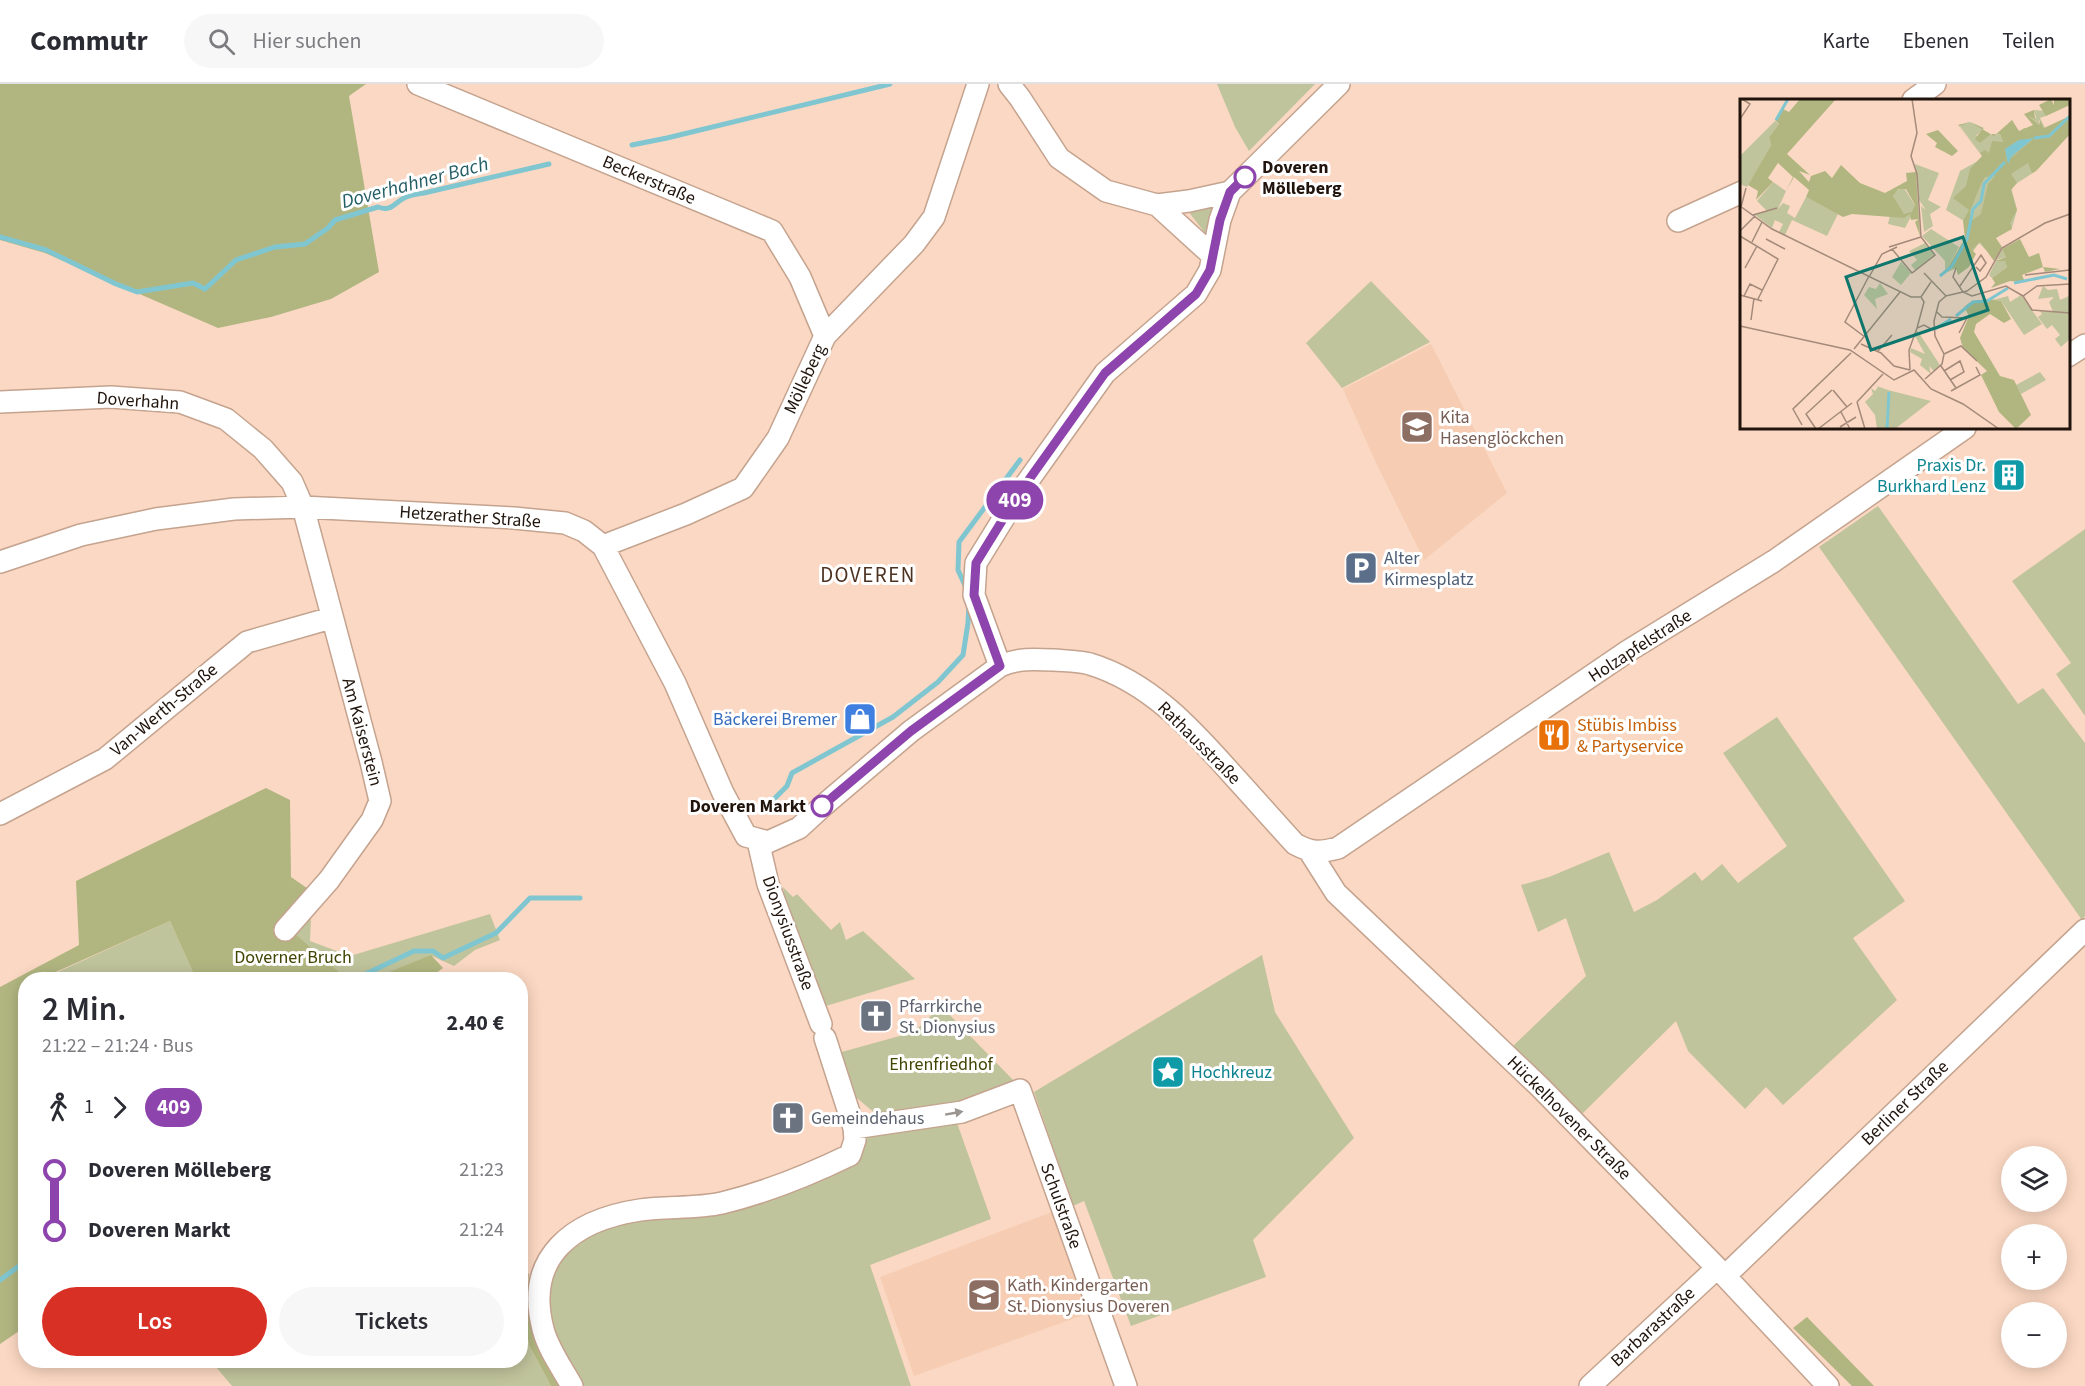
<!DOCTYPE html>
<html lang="de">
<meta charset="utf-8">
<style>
:root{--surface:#fff;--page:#f7f7f7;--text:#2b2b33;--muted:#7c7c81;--line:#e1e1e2;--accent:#d93025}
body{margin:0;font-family:"Source Sans 3",sans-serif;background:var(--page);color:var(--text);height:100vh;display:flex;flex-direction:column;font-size:22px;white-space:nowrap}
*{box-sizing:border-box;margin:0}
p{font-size:20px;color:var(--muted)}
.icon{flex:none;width:33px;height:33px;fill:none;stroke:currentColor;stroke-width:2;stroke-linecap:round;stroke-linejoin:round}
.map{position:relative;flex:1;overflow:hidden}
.side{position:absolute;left:18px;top:888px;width:510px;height:396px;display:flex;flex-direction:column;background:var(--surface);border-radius:24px;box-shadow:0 3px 15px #0003}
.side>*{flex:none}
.badge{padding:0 12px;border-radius:20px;font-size:21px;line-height:39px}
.controls{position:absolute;left:2001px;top:1062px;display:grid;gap:12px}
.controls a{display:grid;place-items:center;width:66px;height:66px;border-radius:50%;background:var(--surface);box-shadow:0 3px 15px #0003;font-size:30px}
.map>.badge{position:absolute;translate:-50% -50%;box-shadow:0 0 0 3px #fff}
.legs{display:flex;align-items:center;gap:9px;height:66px;padding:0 24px;font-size:20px}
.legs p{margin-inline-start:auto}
.headline{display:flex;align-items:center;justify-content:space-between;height:102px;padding:0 24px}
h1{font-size:33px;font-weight:600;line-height:45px}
.action{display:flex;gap:12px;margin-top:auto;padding:12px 24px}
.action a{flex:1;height:69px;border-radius:36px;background:var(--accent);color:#fff;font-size:24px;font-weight:600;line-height:69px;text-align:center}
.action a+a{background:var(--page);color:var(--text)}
ul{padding:0 24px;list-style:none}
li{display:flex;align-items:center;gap:21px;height:60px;font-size:22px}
li i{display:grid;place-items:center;width:9px;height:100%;margin:0 8px;background:currentColor}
li i::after{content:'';width:15px;height:15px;margin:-8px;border:4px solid;border-radius:50%;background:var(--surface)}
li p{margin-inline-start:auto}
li:first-child i{background:linear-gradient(#0000 50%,currentColor 0)}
li:last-child i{background:linear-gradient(currentColor 50%,#0000 0)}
header{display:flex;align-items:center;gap:36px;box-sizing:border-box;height:84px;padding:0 30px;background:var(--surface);border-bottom:2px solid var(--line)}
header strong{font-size:28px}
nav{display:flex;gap:33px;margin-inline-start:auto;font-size:21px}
.search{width:420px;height:54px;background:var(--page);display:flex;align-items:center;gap:15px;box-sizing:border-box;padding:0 21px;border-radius:33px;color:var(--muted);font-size:22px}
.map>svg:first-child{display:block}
</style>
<header>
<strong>Commutr</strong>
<div class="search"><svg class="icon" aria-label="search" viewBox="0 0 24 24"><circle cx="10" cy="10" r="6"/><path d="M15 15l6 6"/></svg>Hier suchen</div>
<nav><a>Karte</a><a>Ebenen</a><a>Teilen</a></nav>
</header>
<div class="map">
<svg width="2085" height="1302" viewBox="0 0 2085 1302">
<rect width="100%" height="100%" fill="#fbd8c3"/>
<path fill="#f6cdb3" d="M1431,260L1507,409L1424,476L1377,381L1343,305Z
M1052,1128L1089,1229L914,1292L880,1193Z"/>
<path fill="#c0c49c" d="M1217,0H1315L1249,67L1235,43Z
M1217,118L1208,153L1188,127Z
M1371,197L1430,258L1342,304L1306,259Z
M1878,422L2018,620L2043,604L2085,659V832L2082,836L1819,463Z
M2085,445V632L2056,590L2071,579L2012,497Z
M1777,633L1905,817L1853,854L1897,916L1783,1021L1766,1003L1745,1025L1688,967L1676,937L1582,1030L1513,962L1586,892L1566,834L1538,848L1521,801L1549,793L1609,768L1634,828L1657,816L1695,788L1702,797L1722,780L1738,799L1787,762L1723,669Z
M783,803L793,813L797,810L831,846L840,838L846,856L863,847L915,895L826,922L807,876L785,815Z
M490,830L500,856L475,866L454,882L432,872L378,895L206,896L311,834L310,857L350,872Z
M170,837L196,895L40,896Z
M1262,871L1275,928L1354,1054L1253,1156L1266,1193L1131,1242L1084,1117L1073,1122L1034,1008Z
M941,922L1018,1001L948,1020L876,1030L852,1010L838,969L914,948Z
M956,1036L991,1135L870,1181L911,1302H582L549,1240L546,1206L559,1175L584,1153L632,1136L716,1128L810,1101L842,1085L867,1048Z
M521,1211L529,1261L551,1302H232L211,1277L520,1276Z"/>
<path fill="#b1b681" d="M0,0H366L349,12L379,188L331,215L271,233L218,244L45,169L0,156Z
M266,704L290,716L291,793L314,809L287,843L347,895H196L170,837L40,895L26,896L25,1243L0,1260V903L79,861L76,797Z
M431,871L443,884L428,895H372Z
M529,1189L527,1211L531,1237L562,1302H551L529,1261L521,1211L520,1197Z
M1807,1233L1874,1302H1852L1793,1244Z"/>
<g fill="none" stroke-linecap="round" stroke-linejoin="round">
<path stroke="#80c6d0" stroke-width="5" d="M632,61L667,54L890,0
M0,153L46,166L116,200L137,208L193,199L205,205L236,176L275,163L305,160L328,144L335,136L378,123C392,128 394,119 404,114C410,111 418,110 424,109L549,80
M967,506L958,486L959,458L1020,376
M774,715L787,702L792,689L893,633L938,598L963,571L968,539L969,521
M353,896L414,867H433L443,874L496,849L530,814H580
M0,1196L26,1177"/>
<defs>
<path id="minor" d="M418,0L772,147L800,193L825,252
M1009,0L1020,14L1059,74L1106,107L1157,121L1189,117L1230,108L1339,0
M1913,16L1935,0
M1157,121L1213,172
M1678,137L1742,108
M2068,272L2085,261
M0,318L111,313L180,318L226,335L263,365L292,398L303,423L371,678L380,717L372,736L329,796L285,846
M603,462L686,430L743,404L778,354L825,252L914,160L934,133L978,0
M0,478L81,451L156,435L234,425L303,423L514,434L565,439L584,447L603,462L675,599L723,709L746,752L768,758L799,744L824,721L911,647L1000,582C1018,574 1034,575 1054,576C1066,577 1079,577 1090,580C1149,598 1191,644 1230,688C1252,712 1273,736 1295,760C1312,769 1319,769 1338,764L1628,567L1774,477L1965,344
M1000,582L974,511L976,479L1018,411L1105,289L1196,210L1210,186L1220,136L1230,108
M0,730L105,675L247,558L331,534
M758,757L768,800L821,940
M1310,768L1336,809L1540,1003L1725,1192L1828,1302
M854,1044L962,1028L1020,1006L1126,1302
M1725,1192L2085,846
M572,1302C562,1284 548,1265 543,1245C524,1172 574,1136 640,1126C667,1122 695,1125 722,1119C767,1108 809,1091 850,1071L855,1056L854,1044L825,954
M1590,1302L1717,1184"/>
</defs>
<use href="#minor" stroke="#c4a38f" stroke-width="24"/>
<use href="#minor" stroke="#fff" stroke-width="21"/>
</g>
<defs><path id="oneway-solid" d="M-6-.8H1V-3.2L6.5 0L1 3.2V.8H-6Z" transform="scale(1.5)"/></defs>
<use fill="#9b9592" href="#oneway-solid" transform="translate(954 1029) rotate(-10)"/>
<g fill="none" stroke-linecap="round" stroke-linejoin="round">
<defs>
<path id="line-1" d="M822,722L911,647L1000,582L974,511L976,479L1018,411L1105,289L1196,210L1210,186L1220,136L1230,108L1245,93"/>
</defs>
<use href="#line-1" stroke="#fff" stroke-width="14"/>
<use href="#line-1" stroke="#8e44ad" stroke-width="9"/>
</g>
<defs>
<symbol id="school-square" viewBox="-11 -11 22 22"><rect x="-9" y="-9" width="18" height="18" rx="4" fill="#8d6e63" stroke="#fff"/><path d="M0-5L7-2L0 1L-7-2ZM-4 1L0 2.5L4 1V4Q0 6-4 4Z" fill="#fff"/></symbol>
<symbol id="building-square" viewBox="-11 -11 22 22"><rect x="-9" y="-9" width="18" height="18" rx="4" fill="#0f9aa8" stroke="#fff"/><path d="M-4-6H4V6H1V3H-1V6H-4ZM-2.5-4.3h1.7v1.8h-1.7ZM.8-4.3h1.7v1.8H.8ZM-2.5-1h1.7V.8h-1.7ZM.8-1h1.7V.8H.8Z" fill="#fff"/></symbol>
<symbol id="parking-square" viewBox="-11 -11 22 22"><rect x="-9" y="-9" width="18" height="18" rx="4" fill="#5c6f8a" stroke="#fff"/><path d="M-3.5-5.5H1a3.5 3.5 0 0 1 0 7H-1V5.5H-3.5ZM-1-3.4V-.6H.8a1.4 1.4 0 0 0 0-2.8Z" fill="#fff"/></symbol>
<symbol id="shop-square" viewBox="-11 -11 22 22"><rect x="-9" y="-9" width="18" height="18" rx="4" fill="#3f7fe0" stroke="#fff"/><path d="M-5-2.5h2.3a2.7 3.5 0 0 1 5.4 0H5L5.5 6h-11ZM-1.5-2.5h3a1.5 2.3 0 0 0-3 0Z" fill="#fff"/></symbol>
<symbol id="restaurant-square" viewBox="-11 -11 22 22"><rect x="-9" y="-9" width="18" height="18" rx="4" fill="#e8710a" stroke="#fff"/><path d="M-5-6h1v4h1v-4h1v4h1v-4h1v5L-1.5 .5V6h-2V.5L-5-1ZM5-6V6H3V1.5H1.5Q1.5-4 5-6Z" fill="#fff"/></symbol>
<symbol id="church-square" viewBox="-11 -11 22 22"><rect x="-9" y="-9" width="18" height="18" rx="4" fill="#6b7280" stroke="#fff"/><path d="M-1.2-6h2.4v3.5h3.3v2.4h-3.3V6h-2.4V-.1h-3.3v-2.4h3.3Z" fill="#fff"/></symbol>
<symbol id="sight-square" viewBox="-11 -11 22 22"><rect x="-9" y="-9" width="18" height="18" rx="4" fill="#0f9aa8" stroke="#fff"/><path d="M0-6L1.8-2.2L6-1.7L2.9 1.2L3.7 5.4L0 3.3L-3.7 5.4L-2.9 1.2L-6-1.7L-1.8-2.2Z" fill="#fff"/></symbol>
</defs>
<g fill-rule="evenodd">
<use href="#school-square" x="1398" y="324" width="38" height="38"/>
<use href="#building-square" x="1990" y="372" width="38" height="38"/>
<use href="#parking-square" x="1342" y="465" width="38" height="38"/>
<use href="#shop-square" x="841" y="616" width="38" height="38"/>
<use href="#restaurant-square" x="1535" y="632" width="38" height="38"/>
<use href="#church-square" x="857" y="913" width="38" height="38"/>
<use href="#sight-square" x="1149" y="969" width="38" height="38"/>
<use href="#church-square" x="769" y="1015" width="38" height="38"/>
<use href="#school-square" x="965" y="1192" width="38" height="38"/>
</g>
<g fill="#fff" stroke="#8e44ad" stroke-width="3">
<circle cx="1245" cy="93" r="10"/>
<circle cx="822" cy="722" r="10"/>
</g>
<g text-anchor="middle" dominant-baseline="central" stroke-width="6" stroke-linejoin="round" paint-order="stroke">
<g font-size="18" font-weight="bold" fill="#20140c" stroke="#fff" text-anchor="start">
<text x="1262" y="83">Doveren<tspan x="1262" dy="21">Mölleberg</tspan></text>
<text x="806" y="722" text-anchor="end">Doveren Markt</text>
</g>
<g font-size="18" fill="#20140c" stroke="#fff">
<text transform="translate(649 96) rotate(23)">Beckerstraße</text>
<text transform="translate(805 295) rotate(-65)">Mölleberg</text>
<text transform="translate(138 317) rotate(4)">Doverhahn</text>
<text transform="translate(470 433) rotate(4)">Hetzerather Straße</text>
<text transform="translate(1640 562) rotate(-33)">Holzapfelstraße</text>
<text transform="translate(164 626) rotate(-40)">Van-Werth-Straße</text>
<text transform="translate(362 648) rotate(75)">Am Kaiserstein</text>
<text transform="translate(1199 659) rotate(45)">Rathausstraße</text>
<text transform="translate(788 849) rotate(70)">Dionysiusstraße</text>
<text transform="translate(1905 1019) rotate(-44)">Berliner Straße</text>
<text transform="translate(1569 1034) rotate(45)">Hückelhovener Straße</text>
<text transform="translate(1061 1122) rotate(70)">Schulstraße</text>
<text transform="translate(1653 1243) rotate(-43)">Barbarastraße</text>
</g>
<g font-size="18" fill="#785e54" stroke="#fff" text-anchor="start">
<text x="1440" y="333">Kita<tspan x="1440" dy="21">Hasenglöckchen</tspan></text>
<text x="1007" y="1201">Kath. Kindergarten<tspan x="1007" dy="21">St. Dionysius Doveren</tspan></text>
</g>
<g font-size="18" fill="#0d838f" stroke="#fff" text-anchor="end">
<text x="1986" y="381">Praxis Dr.<tspan x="1986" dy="21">Burkhard Lenz</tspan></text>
<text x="1191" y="988" text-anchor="start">Hochkreuz</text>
</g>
<g font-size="18" fill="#4e5e75" stroke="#fff" text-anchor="start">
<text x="1384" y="474">Alter<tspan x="1384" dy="21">Kirmesplatz</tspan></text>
</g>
<g font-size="18" fill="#366cbe" stroke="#fff" text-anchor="end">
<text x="837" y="635">Bäckerei Bremer</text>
</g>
<g font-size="18" fill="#c56008" stroke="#fff" text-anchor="start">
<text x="1577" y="641">Stübis Imbiss<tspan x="1577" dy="21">&amp; Partyservice</tspan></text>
</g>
<g font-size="18" fill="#424503" stroke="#fff">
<text x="293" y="873">Doverner Bruch</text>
<text x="941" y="980">Ehrenfriedhof</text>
</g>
<g font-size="18" fill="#5b616d" stroke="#fff" text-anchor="start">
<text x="899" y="922">Pfarrkirche<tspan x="899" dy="21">St. Dionysius</tspan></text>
<text x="811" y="1034">Gemeindehaus</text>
</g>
<g font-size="20" font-style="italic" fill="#235d65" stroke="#fff">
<text transform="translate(415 99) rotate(-15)">Doverhahner Bach</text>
</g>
<g font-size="21" letter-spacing="1.5" fill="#4d3221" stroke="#fff">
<text x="868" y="491">DOVEREN</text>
</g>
</g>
<g transform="translate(1740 15)">
<rect width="330" height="330" fill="#fbd8c3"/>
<path d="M294,11L306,12V17L300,19L305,29L330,17V35L296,72L271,88L277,111L272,129L256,138L245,150L239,144L223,167L205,174V162L182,137L191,130L219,148L207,170L227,141L224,122L206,111L220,72L252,54L284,29H304L301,23L299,21V26L289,17L296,19ZM35,22L39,25L29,38L31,46L7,88L0,85V57ZM230,23L244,29L236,37L260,35L263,43L249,54H240L219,26ZM175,65L199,74L188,101L201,108L190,115L193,127L184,133L181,107L186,111L179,101ZM33,83L46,92L38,110L43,104L50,107L47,114L55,119L66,98L98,115L87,137L52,121L45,136L39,133L43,125L35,121L32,129L15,116L27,112L17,102ZM164,89L176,108L165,129L148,125L150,116L164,119L153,97L156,91ZM185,144L195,155L175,171L171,166L177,161L169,152ZM262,150L266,158L256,161H265L267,168L252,179L249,176ZM161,163L171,174L161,186L152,178ZM140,184L148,195L135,200L137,210L124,196L129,188L136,190ZM303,187L308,191L317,190L320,201L329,197L330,240L321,248L315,240L320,236L312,226L307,230L298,218L302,215L300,212L313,213L309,203L314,198L298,200ZM281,196L302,225L284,236L261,202L253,201L268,197L270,203ZM177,231L200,266L194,272L189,267L191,275L180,266L182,260L170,253L171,249L185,255L175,237ZM300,273L306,281L281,295L276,286ZM134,286L148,291L191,302L155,330H137L135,316L125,303L133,295L131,289L135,292L138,288Z" fill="#c0c49c"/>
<path d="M60,0H96L47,55L70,76L59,72L69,83L71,77L85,72L92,79L101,66L120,84L145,94L167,82L166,74L176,73L180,137L175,123L179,120L171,121L170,115L164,119L112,115L103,118L66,98L69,91L54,78L46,92L53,78L38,64L28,79L33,83L16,101L18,92L8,86L31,46L29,38L39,25L35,21L43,10L49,13ZM158,90H166L175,106L172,113L164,115L153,97ZM311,0L314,6V0H330V6L306,17L299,6ZM294,11L295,20L289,17L299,26L300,21L304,29L330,17V35L296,72L292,74L288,64L271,75L277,84L271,91L277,111L270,124L272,130L256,139L262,148L254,162L240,143L232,151L236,155L229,168L218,176L216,169L207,170L225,139L223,122L229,111L213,99L226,87L230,70L242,57L218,26L230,23L254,37L272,21L279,32L293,26L284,15ZM230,23L243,29L235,40L240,44L251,35H260L263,43L252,42L249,54L245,51L240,54L219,27ZM279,41H292L267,62L265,50ZM255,77L248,85L241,115L231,122L230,112L241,85L245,78ZM198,31L218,52L212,57L195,48L197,44L186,35ZM280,140L289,158L299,154L303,168L320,170L305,173L303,168L282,176L285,183L270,182L251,189L255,184L252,179L267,168L265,162H256L266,158L262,150ZM249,200L261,202L271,220L264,224L250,215L236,225L234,233L260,277L274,281L291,316L276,330L259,313L241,276L247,272L223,249L220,239L229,217L224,208L232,202Z" fill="#b1b681" fill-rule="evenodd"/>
<path d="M294,39L272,57L268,65L265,50L279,41Z" fill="#80c6d0"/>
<path fill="none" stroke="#80c6d0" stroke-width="3" d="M36,21L48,0M294,39L309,37L330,17M200,177L212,167L227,140L233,110L241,102L244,85L265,63M274,184L314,176L327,180M216,217L233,203L247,202L268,189M195,230L211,220M147,330L149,293"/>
<path fill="none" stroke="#a38a7a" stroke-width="1.5" d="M0,20L10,5L2,0M0,107L32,130L171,198H181M1,108L6,89M13,116L37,109M0,132L15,117M0,137L38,160L18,200M26,140L45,150M12,143L22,123M149,148L181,138M152,150L172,174L195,156L181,138L177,75L171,57L177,34L172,0M5,169L17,147M216,169L213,178L223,193M184,174L206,197L227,192L246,178L262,149L305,124L330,115M285,176L330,171M129,178L142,155L157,148M220,187L241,156L246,164L240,172L236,168M223,193L232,197L266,187L283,197L297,187L330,185M0,196L22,202M4,197L10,185L22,191M283,197L292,211L330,214M181,198L191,183M197,213L202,218L227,219L219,234M11,221L14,199M0,227L110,251L154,281L174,271L191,290L223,305L259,330M177,229L184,203L181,198M125,238L105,223L129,177M121,245L141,254L154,267L170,271M114,250L160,193M138,252L152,236M204,255L221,247L237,262M201,267L216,289M170,271L169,251L177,229L184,226L193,231M204,272L220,262L224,273L210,281M185,280L202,265L204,255L195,237L194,222L199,203L206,197M93,291L107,308M211,292L240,276L236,268M117,303L143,275M117,303L125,330M101,313L110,330M62,326L53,310L111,254M100,328L116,318M76,330L66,315L92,291M78,330L112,304"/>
<path fill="#0f766e" fill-opacity="0.15" stroke="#0f766e" stroke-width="3" d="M223,138L248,211L131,251L106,178Z"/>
<rect width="330" height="330" fill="none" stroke="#20140c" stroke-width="3"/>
</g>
</svg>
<div class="controls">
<a><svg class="icon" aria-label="layers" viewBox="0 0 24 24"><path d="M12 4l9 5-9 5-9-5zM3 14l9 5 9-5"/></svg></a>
<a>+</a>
<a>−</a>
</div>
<b class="badge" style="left:1015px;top:416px;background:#8e44ad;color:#fff">409</b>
<section class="side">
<div class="headline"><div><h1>2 Min.</h1><p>21:22 – 21:24 · Bus</p></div><b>2.40 €</b></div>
<div class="legs"><svg class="icon" aria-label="walk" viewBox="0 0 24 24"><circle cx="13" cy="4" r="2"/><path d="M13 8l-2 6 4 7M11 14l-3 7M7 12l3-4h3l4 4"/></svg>1<svg class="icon" aria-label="forward" viewBox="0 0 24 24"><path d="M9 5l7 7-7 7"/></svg><b class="badge" style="background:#8e44ad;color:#fff">409</b></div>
<ul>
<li><i style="color:#8e44ad"></i><b>Doveren Mölleberg</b><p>21:23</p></li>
<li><i style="color:#8e44ad"></i><b>Doveren Markt</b><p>21:24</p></li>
</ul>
<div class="action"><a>Los</a><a>Tickets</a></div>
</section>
</div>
